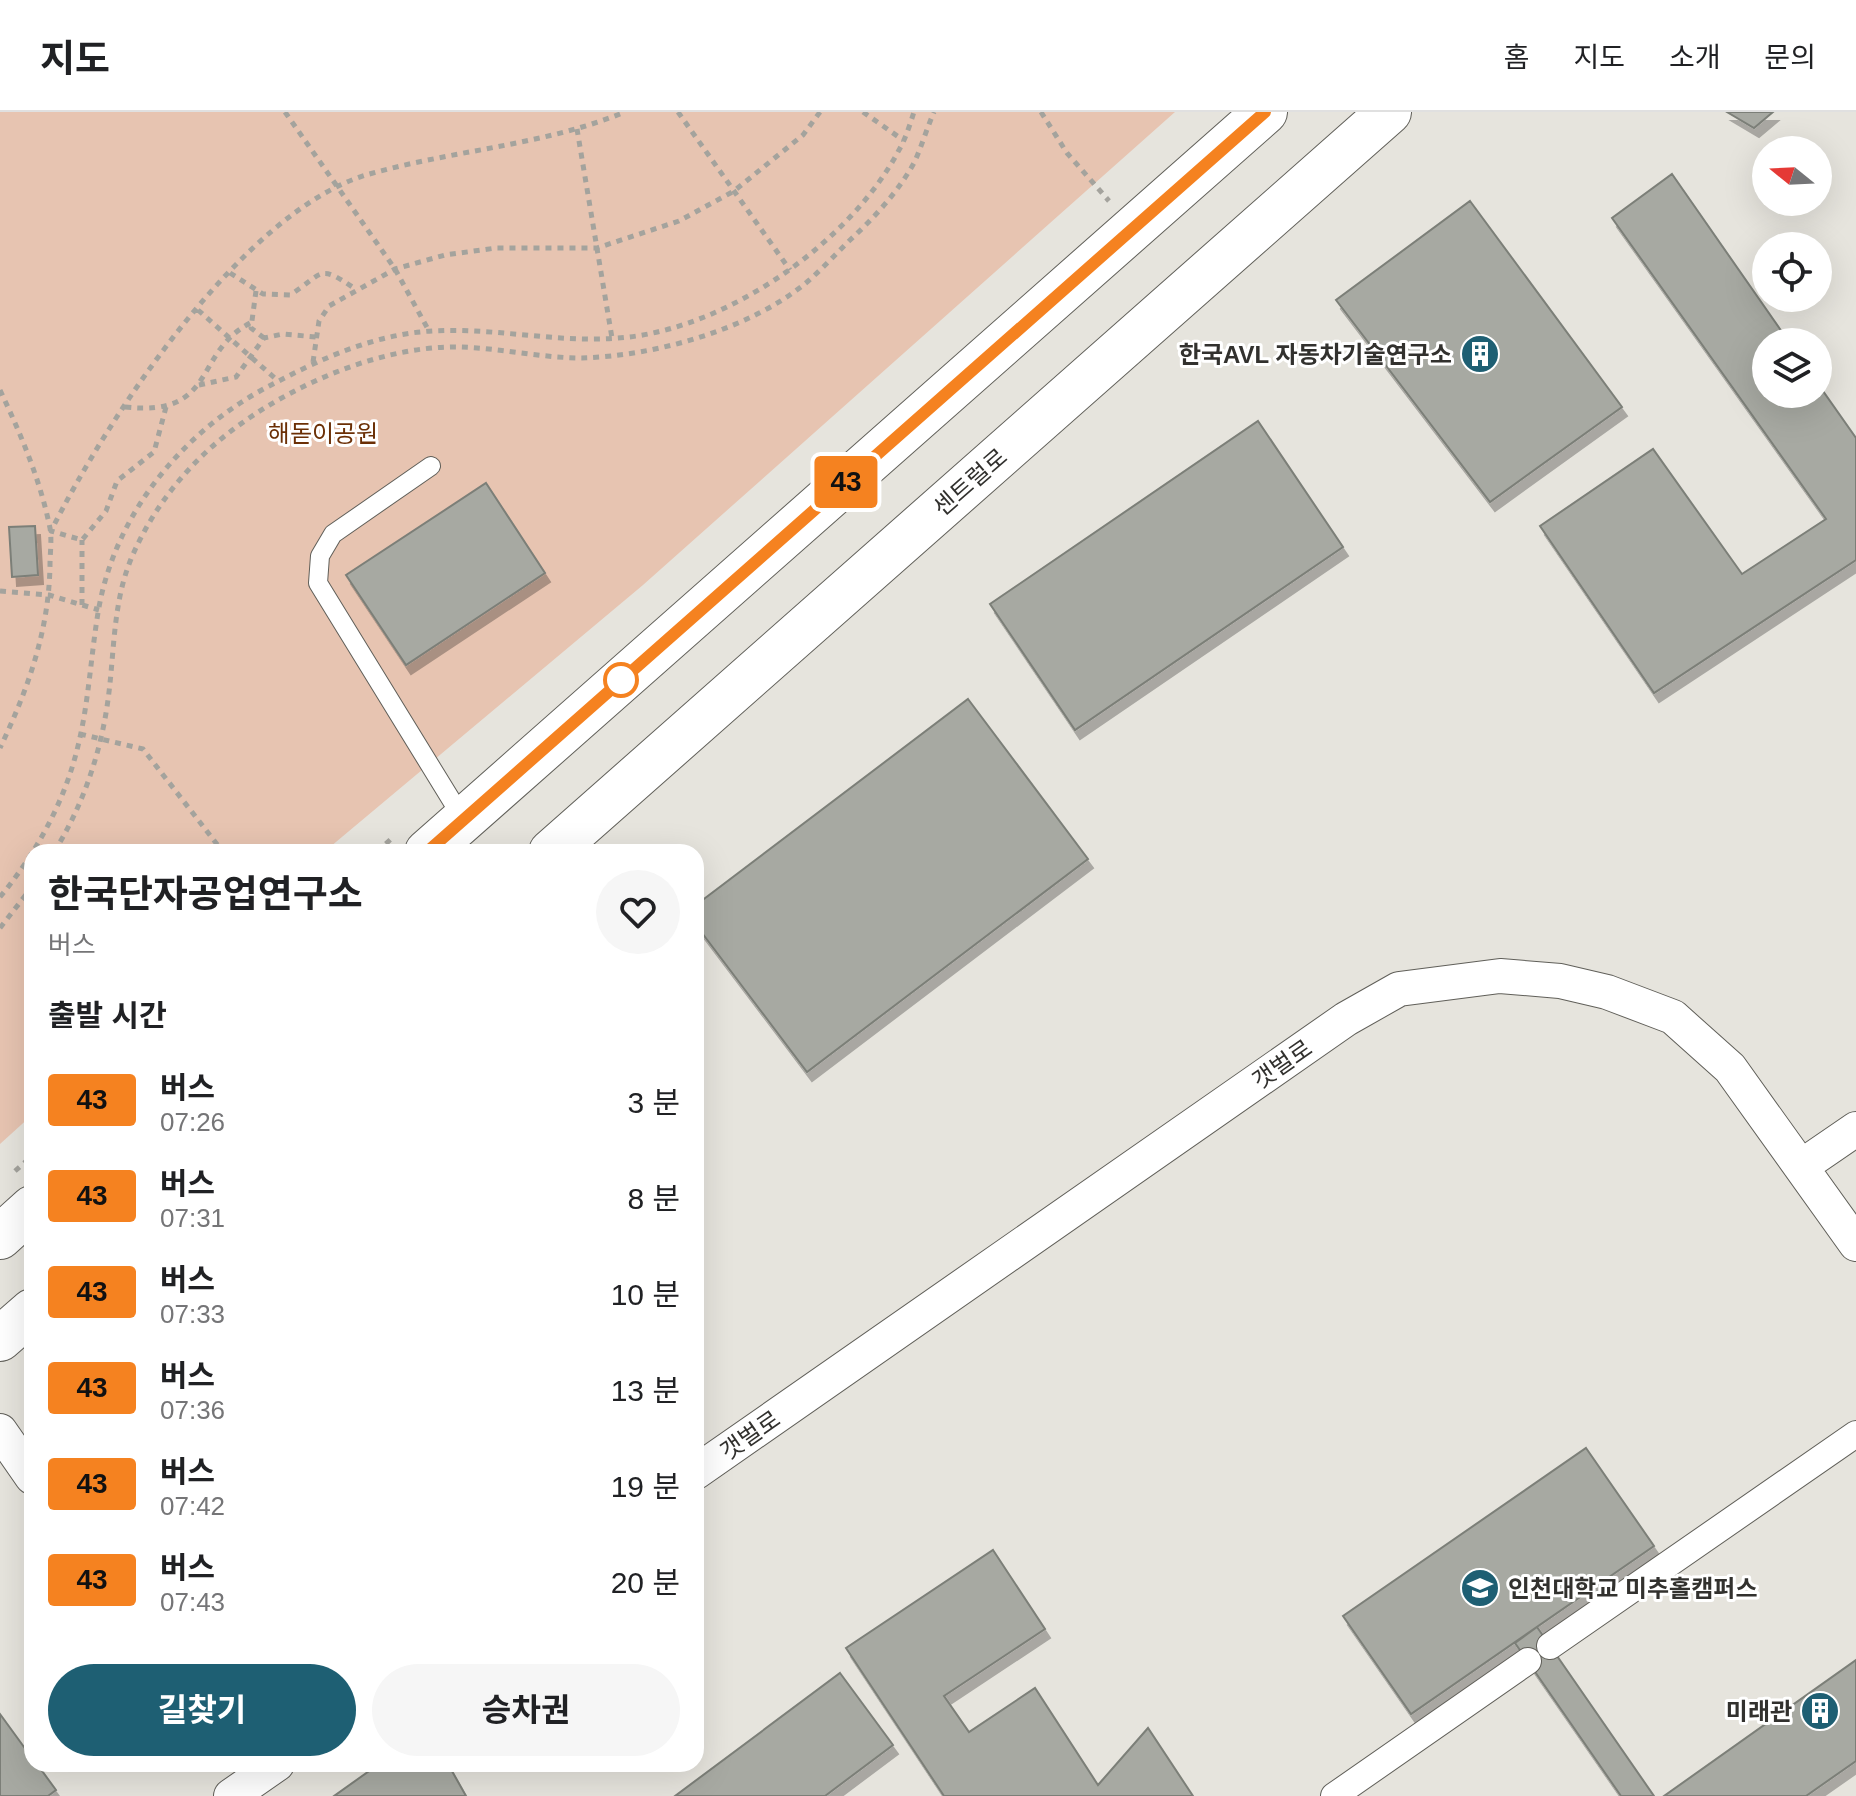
<!DOCTYPE html>
<html lang="ko">
<meta charset="utf-8">
<style>
:root{--surface:#fff;--page:#f6f6f6;--text:#202124;--muted:#757577;--line:#e0e0e0;--accent:#1e5f73}
body{margin:0;font-family:Arial,"Noto Sans KR",sans-serif;background:var(--page);color:var(--text);height:100vh;display:flex;flex-direction:column;font-size:30px;white-space:nowrap}
*{box-sizing:border-box;margin:0}
p{font-size:26px;color:var(--muted)}
.icon{flex:none;width:44px;height:44px;fill:none;stroke:currentColor;stroke-width:2;stroke-linecap:round;stroke-linejoin:round}
.map{position:relative;flex:1;overflow:hidden}
.panel{position:absolute;left:24px;top:732px;width:680px;height:928px;display:flex;flex-direction:column;background:var(--surface);border-radius:24px;box-shadow:0 8px 32px #0002}
.panel>*{flex:none}
.badge{padding:0 16px;border-radius:6px;font-size:28px;line-height:52px}
.needle{width:52px;rotate:288deg}
.tools{position:absolute;left:1752px;top:24px;display:grid;gap:16px}
.tools a{display:grid;place-items:center;width:80px;height:80px;border-radius:50%;background:var(--surface);box-shadow:0 8px 32px #0002;font-size:40px}
.map>.badge{position:absolute;translate:-50% -50%;box-shadow:0 0 0 4px #fff}
h2{padding:0 24px;font-size:30px;line-height:72px}
.round{display:grid;place-items:center;flex:none;width:84px;height:84px;border-radius:42px;background:var(--page)}
.head{display:flex;align-items:center;justify-content:space-between;height:136px;padding:0 24px}
h1{font-size:38px;font-weight:700;line-height:60px}
.action{display:flex;gap:16px;margin-top:auto;padding:16px 24px}
.action a{flex:1;height:92px;border-radius:48px;background:var(--accent);color:#fff;font-size:32px;font-weight:700;line-height:92px;text-align:center}
.action a+a{background:var(--page);color:var(--text)}
ul{padding:0;list-style:none}
li{display:flex;align-items:center;gap:24px;height:96px;padding:0 24px}
li div{flex:1}
li b{display:block;font-size:30px}
li em{font-style:normal}
li .badge{min-width:88px;font-weight:700;text-align:center}
header{display:flex;align-items:center;gap:48px;box-sizing:border-box;height:112px;padding:0 40px;background:var(--surface);border-bottom:2px solid var(--line)}
header strong{font-size:38px}
nav{display:flex;gap:44px;margin-inline-start:auto;font-size:28px}
.map>svg:first-child{display:block}
</style>
<header>
<strong>지도</strong>
<nav><a>홈</a><a>지도</a><a>소개</a><a>문의</a></nav>
</header>
<div class="map">
<svg width="1856" height="1684" viewBox="0 0 1856 1684">
<defs>
<filter id="shadow"><feDropShadow dx="5" dy="9" stdDeviation="0" flood-color="#0004"/></filter>
</defs>
<rect width="100%" height="100%" fill="#e6e4dd"/>
<path fill="#e7c4b1" d="M0,0H1175L643,473L324,740H32V1003L0,1032Z"/>
<path fill="#a7a9a2" stroke="#7c7f78" stroke-width="2" filter="url(#shadow)" d="M1727,0H1773L1754,16Z
M1672,62L1789,230H1766V282H1818V272L1856,326V448L1654,581L1540,414L1653,337L1742,462L1826,407L1612,106Z
M1470,89L1622,295L1490,390L1336,188Z
M1258,309L1343,435L1075,618L990,492Z
M486,371L545,461L406,553L346,463Z
M35,414L38,463L12,465L9,415Z
M968,587L1088,747L807,960L696,813V793Z
M1586,1336L1654,1434L1411,1602L1343,1504Z
M993,1438L1045,1517L944,1584L969,1620L1035,1576L1098,1673L1148,1616L1193,1684H944L846,1536Z
M1537,1515L1654,1684H1621L1515,1531Z
M1856,1548V1649L1806,1684H1664Z
M840,1561L893,1633L825,1684H675Z
M0,1602L32,1646V1652H37L56,1678L48,1684H0Z
M379,1652H448L466,1684H334Z"/>
<g fill="none" stroke-linecap="round" stroke-linejoin="round">
<defs>
<path id="service" d="M431,354L333,422L320,444L318,471L463,707"/>
<path id="pedestrian" d="M1550,1534L1856,1322
M1334,1684L1528,1549"/>
<path id="minor" d="M1802,1054L1856,1017
M0,1319L32,1365
M696,1360L1346,907L1399,877L1500,864L1560,869L1607,880L1673,905L1730,956L1856,1132
M231,1684L277,1652"/>
<path id="secondary" d="M427,740L1265,0
M551,740L1389,0
M0,1125L32,1096
M0,1227L32,1199"/>
</defs>
<use href="#service" stroke="#605f59" stroke-width="20"/>
<use href="#pedestrian" stroke="#605f59" stroke-width="28"/>
<use href="#minor" stroke="#605f59" stroke-width="36"/>
<use href="#secondary" stroke="#605f59" stroke-width="46"/>
<path stroke="#a4a39d" stroke-width="5" stroke-dasharray="6 6" stroke-linecap="butt" d="M285,0L395,157L429,219
M678,0L790,158
M863,0L903,28
M1041,0L1067,41L1109,89
M577,17L612,226
M230,161L263,182L290,183C326,160 317,151 357,178
M256,179L251,216L264,226
M198,198L278,269
M313,250L319,209L329,194L395,157L445,143L496,136H597L679,109L734,79L803,23L820,0
M199,273L236,265L264,226L283,222L316,225
M0,278C21,323 40,367 50,416C52,428 50,441 50,453C49,519 28,577 0,636
M125,295C219,305 192,240 252,210
M166,295L154,340L117,369L106,399L82,428L51,419C107,307 241,101 366,63C452,38 542,34 625,0
M0,479L49,483L99,498
M82,493V428
M80,622L143,637L223,740
M54,740C80,699 98,649 106,601C115,549 111,496 131,447C147,409 171,374 201,345C262,285 372,233 459,235C500,236 541,246 582,246C655,244 751,217 807,170C822,157 835,143 849,129C874,106 899,79 915,49C922,33 927,16 934,0
M377,740L391,727
M0,785C33,745 60,698 74,649C89,598 90,546 99,495C117,398 186,316 273,272C322,246 376,222 432,219C498,215 563,233 629,225C732,213 851,129 899,38C906,26 910,12 914,0
M0,816L32,775
M15,1059L32,1044"/>
<use href="#service" stroke="#fff" stroke-width="18"/>
<use href="#pedestrian" stroke="#fff" stroke-width="26"/>
<use href="#minor" stroke="#fff" stroke-width="34"/>
<use href="#secondary" stroke="#fff" stroke-width="44"/>
</g>
<g fill="none" stroke-linecap="round" stroke-linejoin="round">
<defs>
<path id="line" d="M427,740L1265,0"/>
</defs>
<use href="#line" stroke="#fff" stroke-width="18"/>
<use href="#line" stroke="#f58220" stroke-width="12"/>
</g>
<defs>
<symbol id="building-disc" viewBox="-11 -11 22 22"><circle r="9.5" fill="#1e5f73" stroke="#fff"/><path d="M-4-6H4V6H1V3H-1V6H-4ZM-2.5-4.3h1.7v1.8h-1.7ZM.8-4.3h1.7v1.8H.8ZM-2.5-1h1.7V.8h-1.7ZM.8-1h1.7V.8H.8Z" fill="#fff"/></symbol>
<symbol id="university-disc" viewBox="-11 -11 22 22"><circle r="9.5" fill="#1e5f73" stroke="#fff"/><path d="M0-5L7-2L0 1L-7-2ZM-4 1L0 2.5L4 1V4Q0 6-4 4Z" fill="#fff"/></symbol>
</defs>
<g fill-rule="evenodd">
<use href="#building-disc" x="1458" y="220" width="44" height="44"/>
<use href="#university-disc" x="1458" y="1454" width="44" height="44"/>
<use href="#building-disc" x="1798" y="1577" width="44" height="44"/>
</g>
<circle fill="#fff" stroke="#f58220" stroke-width="4" cx="621" cy="568" r="16"/>
<g text-anchor="middle" dominant-baseline="central" stroke-width="6" stroke-linejoin="round" paint-order="stroke">
<g font-size="24" font-weight="bold" fill="#32312e" stroke="#fff" text-anchor="end">
<text x="1452" y="242">한국AVL 자동차기술연구소</text>
<text x="1508" y="1476" text-anchor="start">인천대학교 미추홀캠퍼스</text>
<text x="1792" y="1599">미래관</text>
</g>
<g font-size="24" fill="#6b2f05" stroke="#fff">
<text x="323" y="321">해돋이공원</text>
</g>
<g font-size="24" fill="#32312e" stroke="#fff">
<text transform="translate(970 370) rotate(-41)">센트럴로</text>
<text transform="translate(1282 952) rotate(-35)">갯벌로</text>
<text transform="translate(750 1323) rotate(-35)">갯벌로</text>
</g>
</g>
</svg>
<div class="tools">
<a><svg class="needle" viewBox="-14 -14 28 28"><path d="M0-13l5 13h-10z" fill="#e53935"/><path d="M0 13l5-13h-10z" fill="#757577"/></svg></a>
<a><svg class="icon" aria-label="locate" viewBox="0 0 24 24"><circle cx="12" cy="12" r="6"/><path d="M12 2v4M12 18v4M2 12h4M18 12h4"/></svg></a>
<a><svg class="icon" aria-label="layers" viewBox="0 0 24 24"><path d="M12 4l9 5-9 5-9-5zM3 14l9 5 9-5"/></svg></a>
</div>
<b class="badge" style="left:846px;top:370px;background:#f58220;color:#111">43</b>
<section class="panel">
<div class="head"><div><h1>한국단자공업연구소</h1><p>버스</p></div><a class="round"><svg class="icon" aria-label="heart" viewBox="0 0 24 24"><path d="M12 20l-8-8c-3-5 5-10 8-4 3-6 11-1 8 4z"/></svg></a></div>
<h2>출발 시간</h2>
<ul>
<li><span class="badge" style="background:#f58220;color:#111">43</span><div><b>버스</b><p>07:26</p></div><em>3 분</em></li>
<li><span class="badge" style="background:#f58220;color:#111">43</span><div><b>버스</b><p>07:31</p></div><em>8 분</em></li>
<li><span class="badge" style="background:#f58220;color:#111">43</span><div><b>버스</b><p>07:33</p></div><em>10 분</em></li>
<li><span class="badge" style="background:#f58220;color:#111">43</span><div><b>버스</b><p>07:36</p></div><em>13 분</em></li>
<li><span class="badge" style="background:#f58220;color:#111">43</span><div><b>버스</b><p>07:42</p></div><em>19 분</em></li>
<li><span class="badge" style="background:#f58220;color:#111">43</span><div><b>버스</b><p>07:43</p></div><em>20 분</em></li>
</ul>
<div class="action"><a>길찾기</a><a>승차권</a></div>
</section>
</div>
